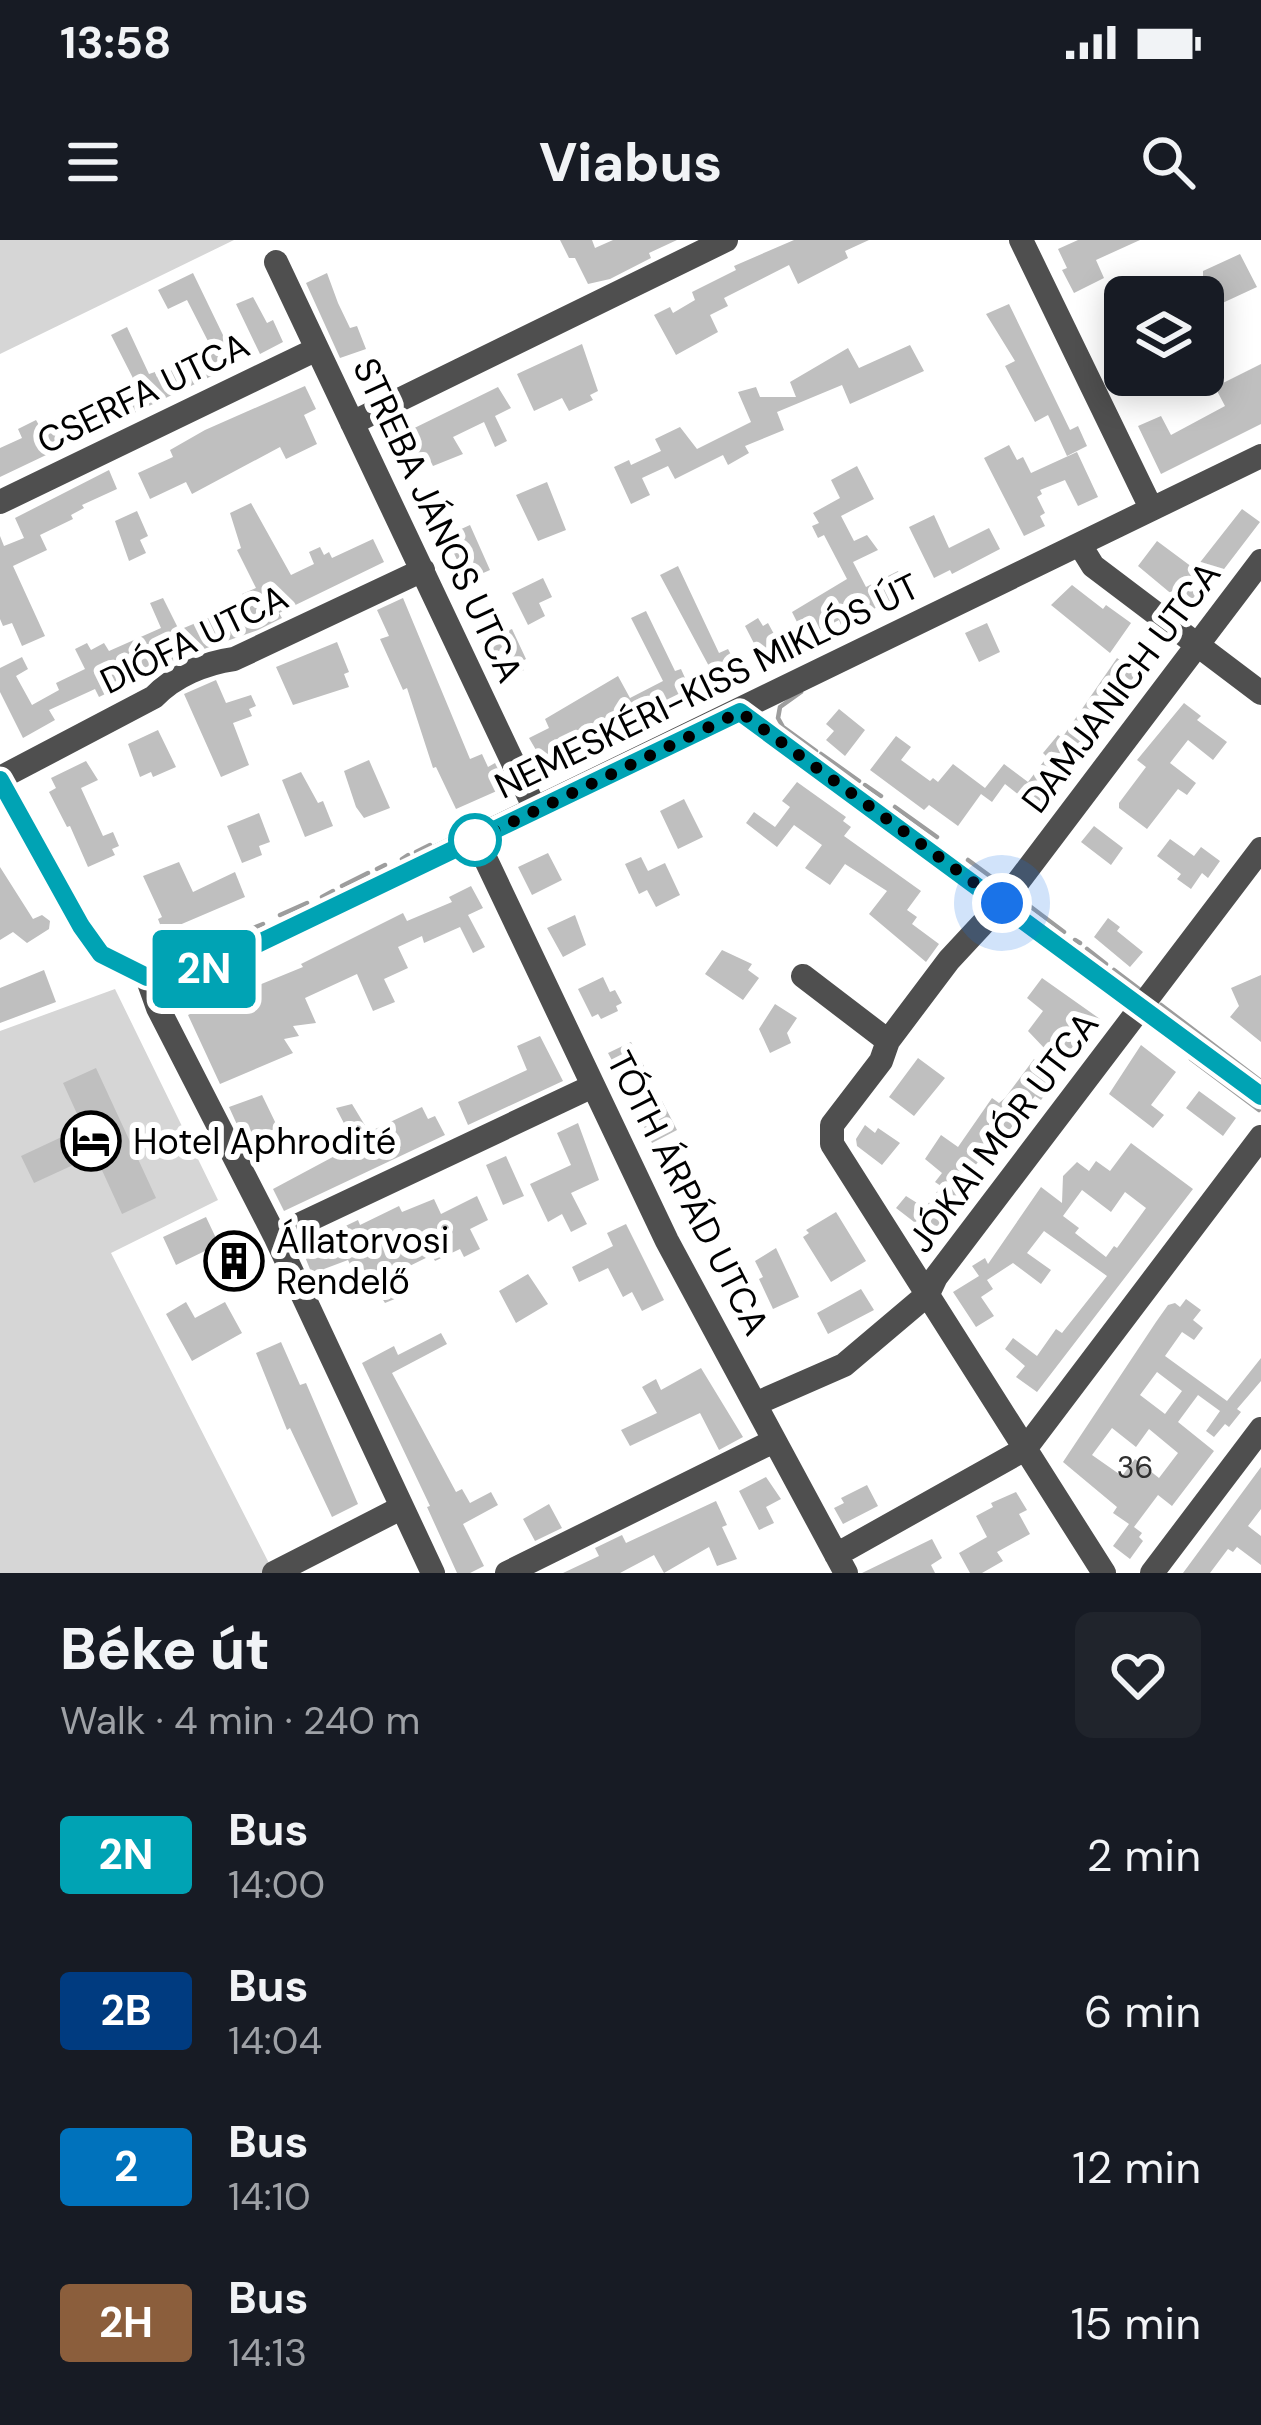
<!DOCTYPE html>
<meta charset="utf-8">
<style>
:root{--surface:#171b24;--page:#20242c;--text:#f1f3f6;--muted:#9ea1a6}
body{margin:0;font-family:"DM Sans",sans-serif;background:var(--page);color:var(--text);height:100vh;display:flex;flex-direction:column;font-size:45px;white-space:nowrap}
*{box-sizing:border-box;margin:0}
p{font-size:39px;color:var(--muted)}
.icon{flex:none;width:66px;height:66px;fill:none;stroke:currentColor;stroke-width:2;stroke-linecap:round;stroke-linejoin:round}
.map{position:relative;height:1333px;overflow:hidden}
.details{display:flex;flex-direction:column;background:var(--surface);flex:1}
.details>*{flex:none}
.badge{padding:0 24px;border-radius:9px;font-size:42px;line-height:78px}
.tools{position:absolute;left:1104px;top:36px;display:grid;gap:24px}
.tools a{display:grid;place-items:center;width:120px;height:120px;border-radius:18px;background:var(--surface);box-shadow:0 6px 30px #0003;font-size:60px}
.you{position:absolute;width:60px;height:60px;margin:-30px;border:9px solid #fff;border-radius:50%;background:#1a73e8;box-shadow:0 0 0 18px #1a73e833}
.map>.badge{position:absolute;translate:-50% -50%;box-shadow:0 0 0 6px #fff}
.round{display:grid;place-items:center;flex:none;width:126px;height:126px;border-radius:18px;background:var(--page)}
.headline{display:flex;align-items:center;justify-content:space-between;height:204px;padding:0 60px}
h1{font-size:57px;font-weight:800;line-height:90px}
ul{padding:0;list-style:none}
li{display:flex;align-items:center;gap:36px;height:156px;padding:0 60px}
li div{flex:1}
li b{display:block;font-size:45px}
li em{font-style:normal}
li .badge{min-width:132px;font-weight:700;text-align:center}
.status{display:flex;justify-content:space-between;align-items:center;height:84px;padding:0 60px;background:var(--surface);direction:ltr}
.status svg{height:33px;fill:currentColor}
header{display:flex;justify-content:space-between;align-items:center;height:156px;padding:0 60px;background:var(--surface);font-size:54px;font-weight:800}
.map>svg:first-child{display:block}
</style>
<div class="status"><b>13:58</b><svg viewBox="0 0 49 12"><path d="M0 12V9h3v3zM5 12V6h3v6zM10 12V3h3v9zM15 12V0h3v12zM26 1h20v11H26zM47 4h2v5h-2z"/></svg></div>
<header><svg class="icon" aria-label="menu" viewBox="0 0 24 24"><path d="M4 6h16M4 12h16M4 18h16"/></svg>Viabus<svg class="icon" aria-label="search" viewBox="0 0 24 24"><circle cx="10" cy="10" r="6"/><path d="M15 15l6 6"/></svg></header>
<div class="map">
<svg width="1261" height="1333" viewBox="0 0 1261 1333">
<rect width="100%" height="100%" fill="#fff"/>
<path fill="#d6d6d6" d="M0,0H234L0,114Z
M115,749L218,960L111,1013L274,1333H0V791Z"/>
<g fill="none" stroke-linecap="round" stroke-linejoin="round">
<path stroke="#9d9d9d" stroke-width="4.5" d="M801,452L780,467L778,478L783,487L816,511
M821,514L859,541
M865,545L881,556
M895,567L937,597
M416,612L430,605
M402,619L408,615
M968,620L998,642
M377,629L385,625
M342,646L368,633
M322,657L333,651
M1019,658L1064,692
M280,675L307,663
M1075,700L1080,703
M203,709L263,684
M1087,709L1106,724
M158,714L186,713
M1114,730L1139,749
M1161,765L1261,841
M1191,819L1259,870"/>
</g>
<path fill="#bfbfbf" fill-rule="evenodd" d="M560,0H592L595,8L613,0H677L649,13L651,18L610,39L588,44L575,18H569Z
M794,0H869L845,11L848,18L798,44L789,25L724,58L728,66L710,75L718,92L676,115L654,75L670,67L673,73L695,60L692,52L736,30L734,26Z
M1078,0H1140L1096,20L1104,38L1074,53L1062,30L1067,28L1058,9Z
M1240,14L1257,47L1203,72V31Z
M193,33L237,124L0,237V208L22,198L18,189L36,180L40,187L109,154L112,160L138,148L111,95L127,87L149,134L155,132L157,137L213,111L187,60L168,69L158,50Z
M327,33L338,63L350,88L357,86L366,109L340,118L306,43Z
M253,57L267,83L273,80L283,102L260,114L236,64Z
M1009,64L1070,190L1078,186L1087,206L1067,216L1048,175L1035,182L1005,126L1015,121L986,74Z
M582,104L598,151L590,155L593,160L569,171L562,158L534,171L517,134Z
M910,105L924,131L850,164L842,145L777,172L784,190L745,206L749,213L728,225L723,215L675,239L668,226L642,238L650,255L631,264L614,227L629,220L631,225L661,211L655,199L680,187L697,209L751,182L738,152L756,147L760,157H796L790,142L848,108L859,128Z
M1261,124V184L1161,234L1138,186L1161,176L1171,195L1225,166L1215,147Z
M305,146L316,169L304,175L317,204L286,219L280,207L192,254L186,242L150,259L138,233L173,217L170,210L205,190Z
M498,147L511,168L495,176L507,201L495,207L484,182L453,197L463,214L433,226L429,218L412,226L406,213L402,215L394,198Z
M1009,205L1017,220L1023,217L1031,233L1077,212L1098,257L1078,266L1065,240L1040,250L1042,254L1037,257L1045,273L1040,276L1045,286L1024,296L984,218Z
M857,226L874,259L841,276L854,301L867,295L878,310L853,322L866,347L898,331L908,352L841,385L839,380L805,398L792,372L847,339L824,295L818,298L812,286L819,283L813,273L840,258L831,240Z
M109,230L117,249L82,265L84,268L71,275L73,279L40,295L47,310L13,326L45,396L22,406L12,383L3,386L0,379V296L4,306L24,298L15,278Z
M547,242L566,290L538,301L516,255Z
M251,263L291,335L314,324L309,312L320,307L324,315L329,312L332,318L373,299L384,322L279,373L282,378L258,390L184,416L99,457L95,449L49,470L55,480L23,498L0,452V428L22,417L28,429L16,436L32,465L59,450L56,443L85,429L75,409L87,403L91,410L104,403L109,411L161,388L150,363L163,358L179,390L246,362L242,354L256,348L237,310L241,308L230,273Z
M1242,269L1260,282L1192,371L1138,326L1157,301L1192,327L1194,323L1198,325Z
M137,271L148,296L140,300L146,313L129,321L115,281Z
M934,275L949,308L989,288L1000,309L952,334L950,330L934,338L909,287Z
M470,285L490,330L472,338L464,320L458,322L446,296Z
M678,326L719,413L728,409L740,432L718,443L660,335Z
M543,338L552,357L539,363L545,376L528,385L512,353Z
M1072,345L1103,369L1106,365L1131,383L1110,413L1051,365Z
M403,358L470,519L482,514L488,527L495,523L502,537L494,540L499,550L456,569L436,527L433,528L407,448L403,450L380,399L389,396L377,370Z
M646,371L675,431L681,429L690,449L568,512L552,522L556,529L540,536L529,514L536,510L529,498L549,488L545,479L618,436L630,458L663,441L631,378Z
M758,378L763,386L768,383L781,407L761,417L745,386Z
M987,383L1000,412L979,422L965,393Z
M512,389L526,419L520,422L524,430L501,441L479,396L491,390L494,397Z
M337,402L349,432L344,434L349,447L293,465L276,427Z
M1117,418L1145,439L1098,495L1093,491L1037,569L1005,544L992,562L981,554L958,586L929,565L924,570L870,530L896,496L911,507L901,520L930,541L933,538L938,542L953,524L985,548L1004,524L1028,542L1047,517L1043,513L1058,495L1062,498Z
M216,440L226,463L251,455L256,466L249,469L252,476L233,483L249,525L221,537L184,454Z
M1184,463L1201,476L1197,480L1227,502L1213,520L1188,500L1170,523L1196,543L1187,555L1178,549L1147,589L1119,568V563L1146,527L1137,520Z
M839,469L865,490L845,516L826,500L834,491L826,484Z
M158,490L176,527L153,537L151,532L140,537L128,504Z
M369,520L390,568L364,578L356,567L344,531Z
M86,521L98,540L81,548L103,596L113,592L119,606L112,609L115,615L88,627L70,586L67,587L49,552L56,548L51,538Z
M301,532L318,563L323,561L333,586L305,597L282,540Z
M797,542L846,577L843,581L851,587L844,596L921,651L907,670L917,677L912,684L939,704L926,722L869,674L887,651L845,624L830,645L805,628L822,605L794,585L777,607L746,583L754,572L775,587L790,567L782,561Z
M684,559L703,597L678,609L660,571Z
M259,573L270,602L259,606L262,615L242,623L227,586Z
M1094,586L1123,608L1111,625L1081,602Z
M1170,599L1194,616L1201,607L1220,621L1208,638L1202,633L1191,649L1177,639L1181,634L1157,616Z
M548,613L562,640L532,655L518,627Z
M641,617L648,631L665,623L680,655L656,667L647,650L639,654L625,624Z
M179,622L193,652L235,632L245,657L163,692L158,679L162,677L143,636Z
M0,627L33,679L42,675L50,681L49,689L27,703L13,692L0,700Z
M471,646L483,668L468,675L485,707L473,713L460,687L424,703L422,696L398,707L408,728L384,739L395,762L373,771L357,734L305,758L316,783L293,786L299,796L284,799L293,813L220,844L188,775L257,741L259,745L303,727L301,724L403,673L407,681L452,662L449,657Z
M575,675L586,705L563,717L547,688Z
M1108,678L1120,687L1117,691L1143,712L1130,727L1094,697Z
M722,710L752,724L748,730L759,738L743,760L705,734Z
M44,730L56,762L0,783V748Z
M1261,735V802L1230,777L1239,766L1231,748Z
M603,737L610,752L615,750L622,763L616,766L618,771L601,779L598,774L592,777L578,749Z
M1042,738L1100,779L1074,813L1054,798L1046,810L1028,791L1043,771L1027,758Z
M775,764L797,778L787,793L791,803L770,813L759,789Z
M540,796L563,841L468,885L458,862L527,830L517,806Z
M631,802L645,828L622,839L608,813Z
M1141,805L1176,832L1151,865L1164,875L1153,888L1109,854Z
M918,818L945,838L914,876L889,857Z
M1034,819L1058,838L1041,860L1035,856L1005,896H998L961,944L969,950L927,1004L916,988L918,985L896,968L906,956L925,968L941,946L935,942L942,933L925,919L941,895L958,907L992,858L999,863L1005,858Z
M96,828L156,958L122,974L95,915L34,943L21,916L83,887L63,843Z
M1199,851L1236,878L1223,896L1186,868Z
M262,855L278,888L244,900L229,867Z
M662,861L677,890L652,903L637,873Z
M352,864L369,892L422,867L428,879L435,876L445,895L284,971L273,949L344,911L339,897L349,893L336,868Z
M578,883L599,940L571,953L587,984L571,992L562,974L548,982L530,944L571,925L557,893Z
M865,885L875,893L878,888L900,903L882,925L857,906L856,899Z
M1131,903L1193,949L1037,1152L1016,1137L1025,1126L1005,1109L1013,1098L1037,1116L1056,1089L1062,1093L1107,1036L1044,991L1027,1013L1051,1030L1041,1044L1013,1023L987,1040L993,1049L981,1057L994,1076L976,1087L953,1052L979,1036L972,1026L985,1018L988,1024L1041,947L1062,963L1063,936L1077,922L1089,931L1096,921L1110,931ZM1082,950L1111,972L1125,952L1146,968L1117,1008L1114,1006L1106,1017L1075,993L1079,988L1063,976Z
M506,916L524,956L503,965L486,925Z
M477,956L488,980L470,989L480,1009L464,1017L460,1009L435,1021L432,1015L389,1036L402,1056L385,1063L363,1028L354,1033L348,1020L324,1029L328,1039L316,1044L301,1007L336,994L335,991L358,980L360,985L399,966L402,972L434,959L441,974Z
M836,972L866,1021L831,1042L803,997L809,993L806,990Z
M206,977L224,1015L248,1004L256,1021L220,1038L207,1010L176,1025L163,997Z
M626,984L664,1060L642,1071L632,1052L623,1057L608,1028L579,1042L572,1027L613,1006L607,993Z
M776,1008L799,1057L773,1069L759,1039L763,1037L755,1021Z
M528,1034L548,1064L516,1083L499,1051Z
M861,1049L874,1070L828,1094L817,1073Z
M1186,1059L1201,1070L1193,1080L1203,1088L1194,1100L1182,1092L1165,1116L1227,1161L1261,1118V1141L1237,1169L1241,1172L1229,1187L1225,1184L1214,1197L1206,1191L1220,1171L1198,1155L1178,1182L1214,1211L1172,1266L1158,1255L1134,1287L1142,1293L1139,1297L1143,1301L1130,1319L1113,1306L1129,1284L1113,1273L1117,1267L1063,1222L1156,1082L1168,1065L1175,1063L1180,1067ZM1157,1132L1182,1151L1165,1174L1140,1155ZM1112,1188L1136,1207L1149,1189L1178,1213L1159,1238L1135,1219L1122,1236L1092,1215Z
M186,1062L195,1078L225,1062L242,1093L192,1121L166,1074Z
M441,1093L447,1104L392,1133L456,1252L462,1249L470,1263L491,1252L498,1265L463,1284L484,1326L470,1333H457L427,1267L430,1266L362,1123L394,1106L398,1115Z
M281,1102L300,1145L306,1143L358,1264L332,1277L290,1188L287,1190L256,1113Z
M701,1128L743,1197L719,1210L700,1173L630,1206L621,1190L657,1173L642,1147L656,1139L661,1150Z
M1261,1227V1269L1248,1286L1261,1296V1325L1237,1307L1233,1312L1228,1309L1210,1333H1183Z
M766,1237L781,1259L766,1267L774,1283L759,1290L739,1251Z
M867,1245L878,1266L843,1284L834,1268L844,1263L841,1258Z
M1016,1252L1027,1270L1019,1274L1030,1294L997,1312L1003,1321L982,1333H970L959,1313L987,1297L976,1276L993,1267L991,1263Z
M716,1261L727,1285L722,1287L737,1319L717,1326L709,1307L664,1333L654,1315L620,1333H563L599,1316L595,1308L622,1295L626,1303Z
M549,1264L562,1288L535,1301L523,1279Z
M932,1299L942,1318L931,1325L935,1333H862Z"/>
<g fill="none" stroke-linecap="round" stroke-linejoin="round">
<path stroke="#4f4f4f" stroke-width="24" d="M1021,0L1151,268
M276,22L535,569
M352,183L726,0
M0,262L317,109
M1080,305L1093,326L1261,453
M740,472L1261,856
M0,538L154,457C174,436 205,423 234,419L423,330
M0,540L81,686L101,714L147,737L203,730L1261,216
M476,599L667,1001L846,1333
M803,736L888,801
M147,737L158,768L275,996L433,1333
M275,996L593,846
M755,1164L844,1125L928,1054L936,1037L1261,609
M836,1315L1025,1209L1261,897
M274,1333L401,1268
M507,1333L774,1201
M1104,1333L832,904V885L881,821L888,801L949,720L1002,663L1261,321
M1152,1333L1261,1189"/>
</g>
<g fill="none" stroke-linecap="round" stroke-linejoin="round">
<defs>
<path id="line" d="M0,540L81,686L101,714L147,737L203,730L740,472L1261,856"/>
</defs>
<use href="#line" stroke="#fff" stroke-width="27"/>
<use href="#line" stroke="#00a3b4" stroke-width="18"/>
<path stroke="#000" stroke-width="12" stroke-dasharray="0 21.6" d="M475,600L740,472L1002,663"/>
</g>
<defs>
<symbol id="hotel-ring" viewBox="-11 -11 22 22"><circle r="9.5" fill="#fff" stroke="#000" stroke-width="1.5"/><path d="M-6-4.5h1.5V1H6V5H4.5V3h-9V5H-6ZM-4 0a1.8 1.8 0 1 1 3.6 0ZM.5 0V-2.5h3Q6-2.5 6 0Z" fill="#000"/></symbol>
<symbol id="building-ring" viewBox="-11 -11 22 22"><circle r="9.5" fill="#fff" stroke="#000" stroke-width="1.5"/><path d="M-4-6H4V6H1V3H-1V6H-4ZM-2.5-4.3h1.7v1.8h-1.7ZM.8-4.3h1.7v1.8H.8ZM-2.5-1h1.7V.8h-1.7ZM.8-1h1.7V.8H.8Z" fill="#000"/></symbol>
</defs>
<g fill-rule="evenodd">
<use href="#hotel-ring" x="58" y="868" width="66" height="66"/>
<use href="#building-ring" x="201" y="988" width="66" height="66"/>
</g>
<circle fill="#fff" stroke="#00a3b4" stroke-width="6" cx="475" cy="600" r="24"/>
<g text-anchor="middle" dominant-baseline="central" stroke-width="12" stroke-linejoin="round" paint-order="stroke">
<g font-size="30" fill="#303030">
<text x="1135" y="1227">36</text>
</g>
<g font-size="36" fill="#000" stroke="#fff">
<text transform="translate(143 153) rotate(-26)">CSERFA UTCA</text>
<text transform="translate(438 280) rotate(65)">STREBA JÁNOS UTCA</text>
<text transform="translate(194 399) rotate(-26)">DIÓFA UTCA</text>
<text transform="translate(707 446) rotate(-26)">NEMESKÉRI-KISS MIKLÓS ÚT</text>
<text transform="translate(1121 447) rotate(-53)">DAMJANICH UTCA</text>
<text transform="translate(1003 892) rotate(-53)">JÓKAI MÓR UTCA</text>
<text transform="translate(688 953) rotate(63)">TÓTH ÁRPÁD UTCA</text>
</g>
<g font-size="36" fill="#000" stroke="#fff" text-anchor="start">
<text x="133" y="901">Hotel Aphrodité</text>
<text x="276" y="1000">Állatorvosi<tspan x="276" dy="41">Rendelő</tspan></text>
</g>
</g>
</svg>
<div class="tools">
<a><svg class="icon" aria-label="layers" viewBox="0 0 24 24"><path d="M12 4l9 5-9 5-9-5zM3 14l9 5 9-5"/></svg></a>
</div>
<div class="you" style="left:1002px;top:663px"></div>
<b class="badge" style="left:204px;top:729px;background:#00a3b4;color:#fff">2N</b>
</div>
<section class="details">
<div class="headline"><div><h1>Béke út</h1><p>Walk · 4 min · 240 m</p></div><a class="round"><svg class="icon" aria-label="heart" viewBox="0 0 24 24"><path d="M12 20l-8-8c-3-5 5-10 8-4 3-6 11-1 8 4z"/></svg></a></div>
<ul>
<li><span class="badge" style="background:#00a3b4;color:#fff">2N</span><div><b>Bus</b><p>14:00</p></div><em>2 min</em></li>
<li><span class="badge" style="background:#003b80;color:#fff">2B</span><div><b>Bus</b><p>14:04</p></div><em>6 min</em></li>
<li><span class="badge" style="background:#0072bc;color:#fff">2</span><div><b>Bus</b><p>14:10</p></div><em>12 min</em></li>
<li><span class="badge" style="background:#8b5e3c;color:#fff">2H</span><div><b>Bus</b><p>14:13</p></div><em>15 min</em></li>
</ul>
</section>
